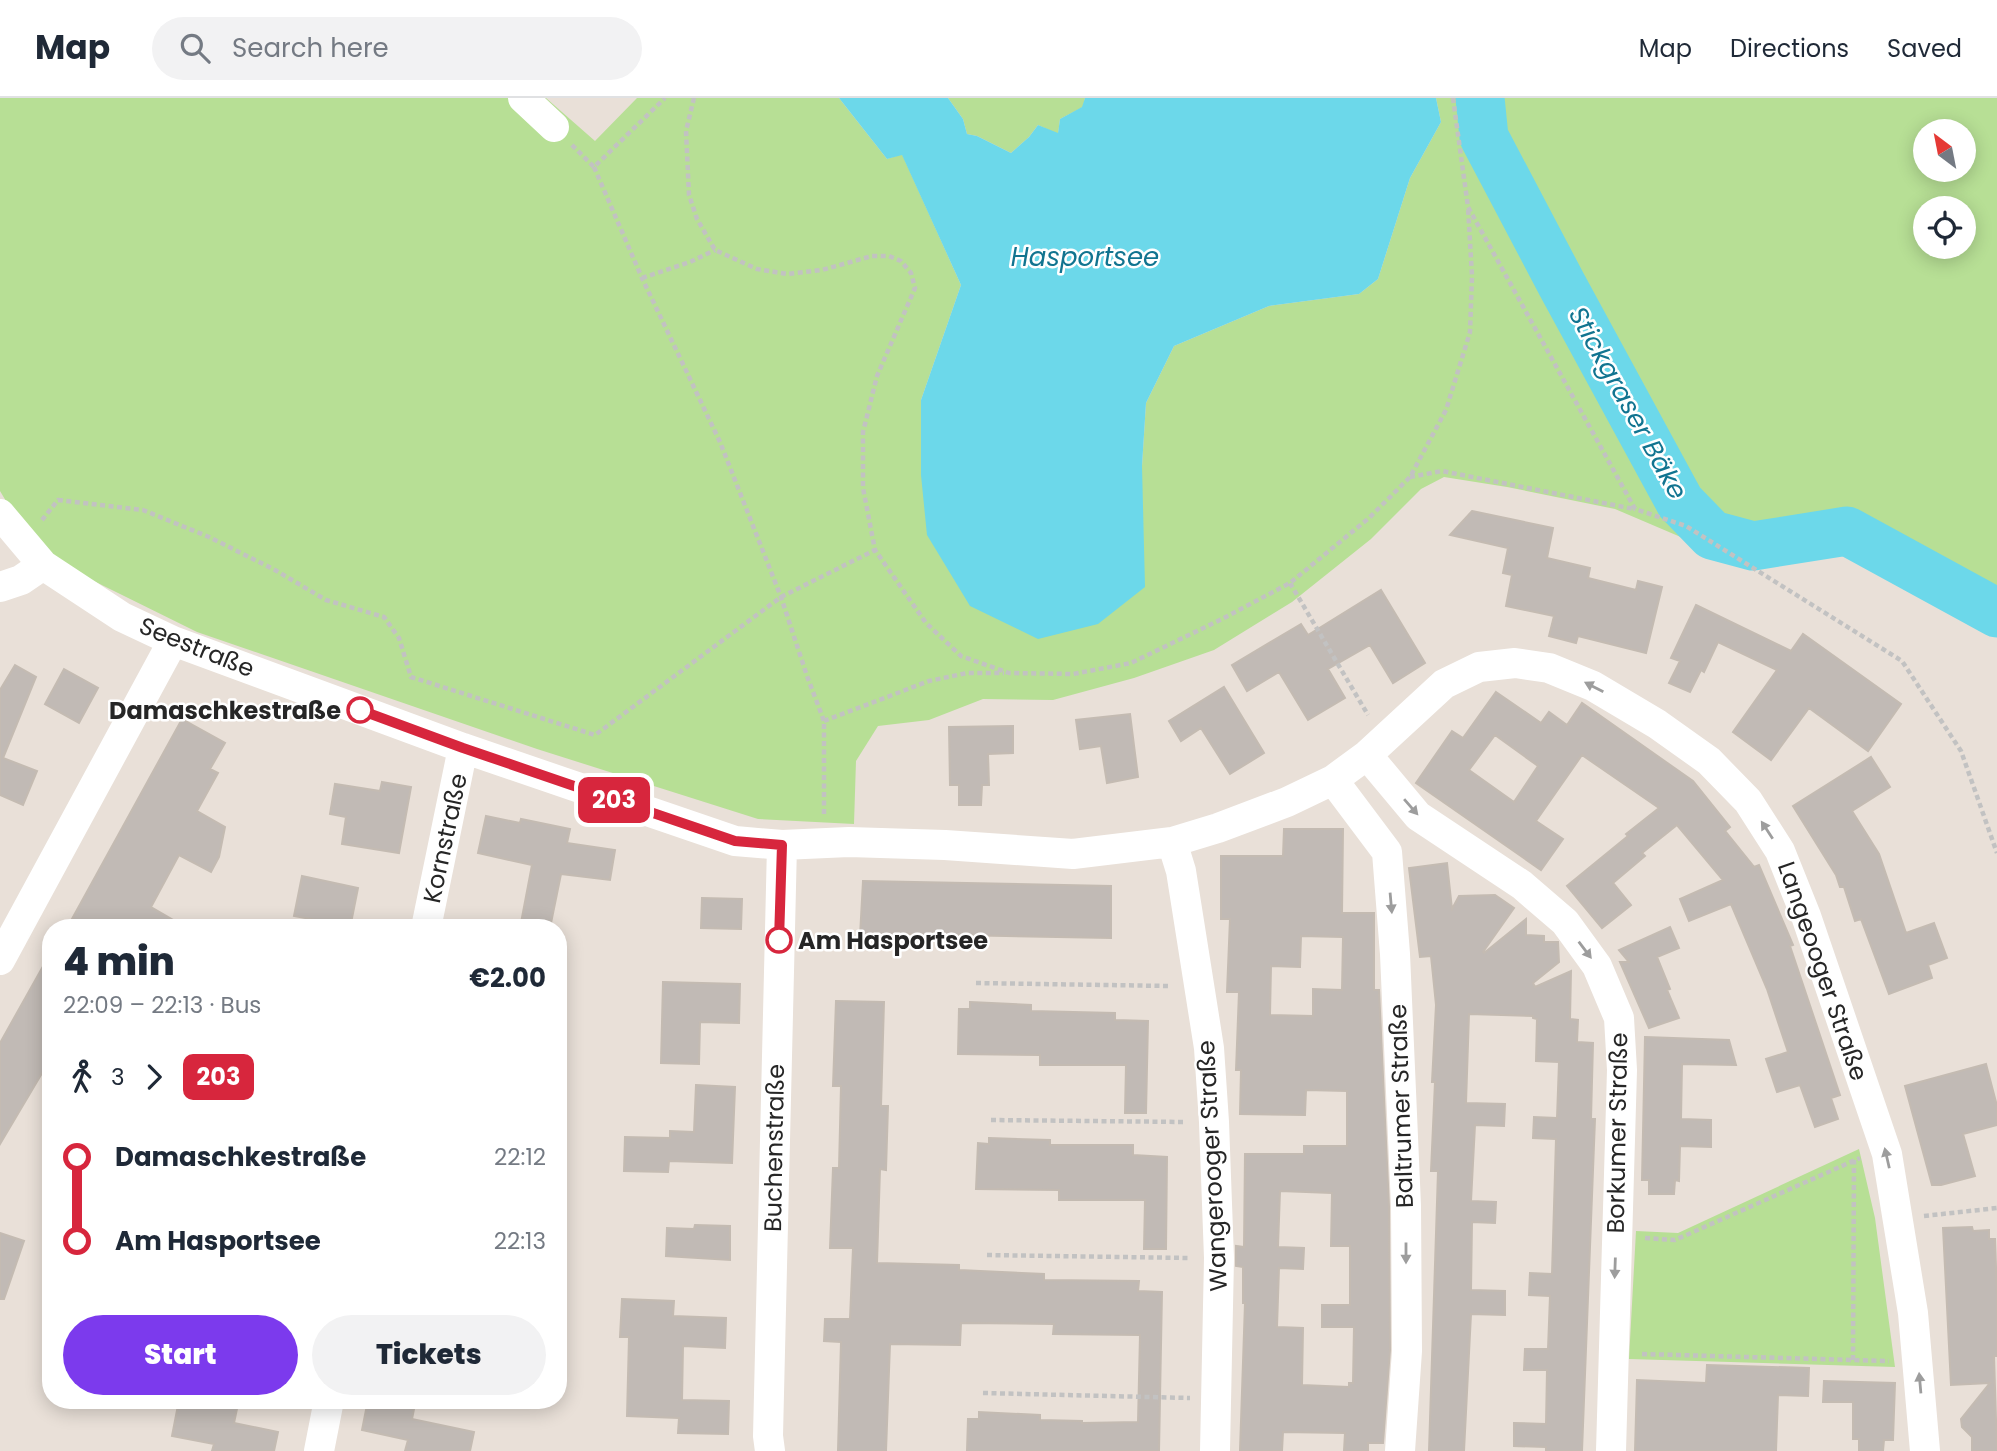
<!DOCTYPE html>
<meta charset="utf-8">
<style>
:root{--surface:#fff;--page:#f2f2f3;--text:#1f2937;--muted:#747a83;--line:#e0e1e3;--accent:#7c3aed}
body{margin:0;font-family:Poppins,sans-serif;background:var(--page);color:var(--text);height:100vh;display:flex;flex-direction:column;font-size:26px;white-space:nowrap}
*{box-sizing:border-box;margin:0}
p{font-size:23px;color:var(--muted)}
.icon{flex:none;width:38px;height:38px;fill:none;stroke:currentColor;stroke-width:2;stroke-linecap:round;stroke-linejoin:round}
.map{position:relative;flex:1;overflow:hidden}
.side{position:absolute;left:42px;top:821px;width:525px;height:490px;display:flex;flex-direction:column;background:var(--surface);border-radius:28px;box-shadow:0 4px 18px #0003}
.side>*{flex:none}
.badge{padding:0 14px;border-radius:10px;font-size:24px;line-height:46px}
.needle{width:46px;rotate:328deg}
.controls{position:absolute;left:1913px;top:21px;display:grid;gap:14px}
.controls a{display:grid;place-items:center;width:63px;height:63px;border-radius:50%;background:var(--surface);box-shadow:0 4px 18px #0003;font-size:35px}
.map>.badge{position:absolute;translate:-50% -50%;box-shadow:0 0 0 4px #fff}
.legs{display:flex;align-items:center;gap:10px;height:77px;padding:0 21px;font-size:23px}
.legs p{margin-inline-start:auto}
.overview{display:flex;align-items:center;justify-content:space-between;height:119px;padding:0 21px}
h1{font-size:38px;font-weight:800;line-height:52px}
.action{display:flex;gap:14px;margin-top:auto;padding:14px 21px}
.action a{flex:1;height:80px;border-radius:42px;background:var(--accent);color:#fff;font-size:28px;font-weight:800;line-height:80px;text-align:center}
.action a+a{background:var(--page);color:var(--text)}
ul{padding:0 21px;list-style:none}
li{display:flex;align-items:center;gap:24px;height:84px;font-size:26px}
li i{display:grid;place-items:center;width:10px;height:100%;margin:0 9px;background:currentColor}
li i::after{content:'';width:18px;height:18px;margin:-9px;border:5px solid;border-radius:50%;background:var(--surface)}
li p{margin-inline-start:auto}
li:first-child i{background:linear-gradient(#0000 50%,currentColor 0)}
li:last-child i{background:linear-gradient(currentColor 50%,#0000 0)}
header{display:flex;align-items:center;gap:42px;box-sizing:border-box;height:98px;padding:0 35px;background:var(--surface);border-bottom:2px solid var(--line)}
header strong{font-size:33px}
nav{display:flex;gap:38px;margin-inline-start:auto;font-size:24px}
.search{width:490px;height:63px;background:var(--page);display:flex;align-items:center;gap:18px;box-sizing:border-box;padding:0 24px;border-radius:38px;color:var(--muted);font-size:26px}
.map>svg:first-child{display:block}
</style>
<header>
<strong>Map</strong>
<div class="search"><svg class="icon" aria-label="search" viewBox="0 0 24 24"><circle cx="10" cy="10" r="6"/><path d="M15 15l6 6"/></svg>Search here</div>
<nav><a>Map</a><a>Directions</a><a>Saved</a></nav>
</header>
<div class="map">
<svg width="1997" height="1353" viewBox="0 0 1997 1353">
<rect width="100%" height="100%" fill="#e9e0d8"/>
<path fill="#b7df95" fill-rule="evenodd" d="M0,0H546L595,43L637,0H839L887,61L902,56L961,187L921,302L1142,368L1146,305L1174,248L1269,208L1359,196L1378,181L1410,80L1441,24L1436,0H1463L1468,46L1656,383L1687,422L1683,440L1615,411L1507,389L1444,379L1421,391L1371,441L1292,504L1214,552L1134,580L1053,602L983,601L929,622L878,628L856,663L854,726L758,721L537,651L197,534L37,455L0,393Z
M948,0H1085L1083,9L1060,21L1058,36L1038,27L1029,39L1011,55L977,38L967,36L963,21Z
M1495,0H1997V505L1860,424L1740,431L1697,410L1499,44ZM1964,33V72H1925V33ZM1964,110V149H1925V110Z
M1859,1051L1875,1120L1895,1269L1629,1261L1636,1133L1678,1135Z"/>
<path fill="#6cd8ea" d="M839,0H948L963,21L967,36L977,38L1011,55L1029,39L1038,27L1058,35L1060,21L1082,9L1085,0H1436L1441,24L1410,80L1378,181L1359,196L1269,208L1174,248L1146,305L1142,368L1145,489L1098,526L1038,541L970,508L927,437L921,377V302L961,187L902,57L887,61Z"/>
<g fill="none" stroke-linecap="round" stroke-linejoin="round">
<path stroke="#6cd8ea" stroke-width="49" d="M1480,0L1484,39L1562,187L1680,404L1712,437L1753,448L1847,433L1997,515"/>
</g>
<path fill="#c1bab5" stroke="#c4bbb2" stroke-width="2" fill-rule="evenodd" d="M1472,413L1553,430L1547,460L1590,470L1588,480L1636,492L1638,483L1662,489L1646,555L1578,538L1576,545L1549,538L1554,518L1506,508L1512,477L1503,475L1508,450L1450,437Z
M1381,492L1425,565L1393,585L1370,547L1328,571L1345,600L1308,622L1279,574L1247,593L1232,567L1301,526L1308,537Z
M1696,507L1791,553L1803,536L1901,606L1868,653L1809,610L1771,662L1733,634L1777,572L1718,544L1704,574L1701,572L1690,594L1669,585L1680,563L1671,560Z
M15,567L36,579L3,660L37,673L23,707L0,697V592Z
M64,571L98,590L79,625L45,606Z
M1224,589L1264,655L1230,676L1201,630L1181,643L1169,623Z
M1496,594L1541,625L1549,614L1567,627L1582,605L1693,683L1730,729L1725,733L1754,769L1759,767L1793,847L1790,848L1840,997L1831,1000L1838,1021L1815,1029L1800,987L1777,994L1766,961L1788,954L1767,891L1731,806L1689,823L1680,801L1723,782L1677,727L1642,755L1645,758L1613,785L1631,807L1602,830L1567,788L1628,738L1626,736L1659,710L1582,657L1536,723L1563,741L1541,772L1416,685L1452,633L1463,640ZM1495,637L1538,668L1514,704L1469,672Z
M1130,616L1138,679L1107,685L1101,648L1080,651L1076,622Z
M182,621L225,645L210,671L218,675L197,713L225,729L219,759L211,774L179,757L151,809L187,830H67Z
M1013,628V655L988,656L989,687H982L981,707H959V687H950L949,629Z
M1871,659L1890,689L1852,713L1879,756L1906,835L1934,825L1947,860L1928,867L1932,880L1889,896L1861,821L1855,823L1844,789H1840L1836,777L1793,708Z
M382,684L411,689L399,755L342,746L346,719L330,716L335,686L380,693Z
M486,718L520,725L521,721L570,731L567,745L615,752L610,782L561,776L550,830H520L532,767L478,755Z
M1284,731H1343L1342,815H1374V892H1379L1389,1108L1390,1252L1383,1345H1368V1353H1344L1345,1335L1283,1334L1282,1353H1240L1245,1205H1243V1169L1236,1168V1148L1244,1149L1245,1056H1304V1048H1347V993L1306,992L1305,1017L1240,1016L1241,972H1236L1239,894H1227L1230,821H1221V758H1283ZM1301,838L1343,839L1342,892L1313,891V918L1270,917L1271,868L1300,869ZM1280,1093L1332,1095L1331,1148H1350V1207H1322V1229H1354L1353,1285H1349V1289L1302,1287L1303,1230L1277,1229L1279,1170L1303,1171L1304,1150L1278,1149Z
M1447,765L1452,811L1459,798L1495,797L1514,810L1483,854L1484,855L1526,821V837L1544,838V844H1558L1559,864L1533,885L1535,889L1571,873L1570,921L1578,922L1577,944L1593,945L1591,1021H1595L1582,1353H1546V1349L1514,1348V1325L1546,1326L1547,1272H1524L1525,1251H1548L1550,1198L1529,1197L1530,1175L1552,1176L1556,1041L1533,1040L1534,1019L1557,1020L1559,964L1536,963L1537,921L1533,920V918L1469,916L1466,1005L1505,1006L1504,1028L1475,1027L1471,1103L1496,1104L1495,1125L1472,1124L1471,1192L1505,1193V1217L1471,1216L1464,1353H1429L1438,1073H1431L1435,984H1432L1436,907L1431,858L1420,859L1409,770Z
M302,778L358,790L350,830H315L316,822L294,818Z
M863,783L1111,788V840L904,836L903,840L860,838Z
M702,800L742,801L741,831L701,830Z
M1670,829L1679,850L1657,859L1670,891L1667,892L1679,920L1649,930L1620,864H1629L1619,852Z
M51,854V960L0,1046V945Z
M663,884L740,886L739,925L700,924L699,966L661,965Z
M836,903L884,904L881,1008H888L886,1072L880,1071L877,1165L959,1167V1172L1044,1176V1182L1139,1183L1138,1193L1162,1194L1159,1353H967L968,1321H979V1314L1040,1317V1322L1082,1323V1325L1138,1324L1140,1237L1053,1236L1054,1226L961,1225L960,1247L890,1246L886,1353H838L841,1244L824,1243L825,1221H850L853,1150H830L833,1070H839L841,988H833Z
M970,904L1031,907V913L1115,915V922L1148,923L1146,1015H1125L1126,967H1040V957L958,956L959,911H970Z
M1645,939L1729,942L1736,967L1682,966L1681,1021L1711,1022V1049L1680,1048L1679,1083L1675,1082L1674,1096H1649V1082H1642Z
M1986,966L1997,1008V1027L1963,1036L1975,1078L1941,1087H1932L1905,988Z
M696,987L735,989L732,1065L669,1063L668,1074L624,1073L625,1039L670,1040V1033L694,1034Z
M989,1040L1050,1042V1047H1133V1057L1167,1059L1166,1151H1144L1145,1102H1059V1092L976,1091L978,1045L989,1046Z
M695,1127L730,1128V1162L666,1158L667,1130L694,1131Z
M1972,1129L1973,1133L1989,1132V1141H1995L1997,1197V1258H1994L1997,1353H1972V1339L1962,1329L1961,1321L1990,1285L1951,1287L1943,1130Z
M0,1135L24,1143L4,1201H0Z
M622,1201L674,1203L673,1218L726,1220L725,1250L683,1248L682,1302L729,1303L728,1336L678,1335L679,1320L627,1318L629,1239H620Z
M1707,1267L1809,1270L1808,1298L1778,1297L1776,1353H1635L1637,1282L1706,1285Z
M1824,1283L1895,1285L1893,1342H1884L1883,1353H1859V1341H1853V1304H1823Z
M179,1302H220L238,1306L234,1325L278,1334L274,1353H212L214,1346L172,1338Z
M368,1302L414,1311L412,1321L474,1334L470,1353H405L408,1342L362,1332Z"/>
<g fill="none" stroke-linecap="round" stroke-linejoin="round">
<path stroke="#c2c2c2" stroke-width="4.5" stroke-dasharray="5 3.5" stroke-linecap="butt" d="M694,0L686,33L689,97L697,121L715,152L757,171L787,176L822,172L872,158H889L901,163L911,175L915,190L877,278L863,334V390L875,452L926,525L961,558L1009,575L1073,576L1131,565L1222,521L1290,485L1369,420L1410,379L1446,312L1470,234L1472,178L1468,109
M1453,0L1468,109L1635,411L1686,428L1902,563L1961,653L1997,755
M572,47L594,69L665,0
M594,69L642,180L720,344L781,499L807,578L824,623V718
M642,180L690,164L715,152
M1410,379L1442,373L1634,411
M42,422L58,402L143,412L209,439L275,472L326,502L384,519L399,540L411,579L595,637L781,499L875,452
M1290,485L1368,617
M824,623L929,583L967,575H1004
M976,885L1170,888
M991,1022L1186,1024
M1924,1118L1997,1110
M1645,1140L1675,1142L1860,1060
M987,1157L1190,1160
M1642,1256L1889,1263
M1853,1262L1854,1062
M983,1295L1190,1300"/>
<path stroke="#fff" stroke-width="30" d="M523,0L554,29
M0,416L43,467L122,519L173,543L463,650L735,743L782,747L849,744L945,747L1073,756L1172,744L1218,730L1287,704L1333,682L1367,657L1444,586L1479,569L1515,565L1549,570L1593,588L1657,626L1709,663L1748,703L1780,753L1806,818L1887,1056L1913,1215L1925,1353
M0,489L21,482L43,467
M1367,657L1418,718L1522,787L1565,824L1597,868L1619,920L1622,972L1611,1353
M1333,682L1387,754L1395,856L1406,1108L1407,1253L1400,1353
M1172,744L1181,773L1209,950L1214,1024L1219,1160L1215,1353
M426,830L463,650
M0,862L173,543
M319,1353L329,1302
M770,1353L768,1338L782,747"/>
</g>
<defs><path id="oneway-solid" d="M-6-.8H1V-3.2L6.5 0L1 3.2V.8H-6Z" transform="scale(1.75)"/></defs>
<g fill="#9d9d9d">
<use href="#oneway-solid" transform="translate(1594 589) rotate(-153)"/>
<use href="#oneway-solid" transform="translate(1411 709) rotate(49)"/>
<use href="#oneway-solid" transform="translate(1767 732) rotate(-123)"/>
<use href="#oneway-solid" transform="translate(1391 805) rotate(85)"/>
<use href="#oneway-solid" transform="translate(1585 852) rotate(53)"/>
<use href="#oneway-solid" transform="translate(1887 1060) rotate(-103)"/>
<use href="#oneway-solid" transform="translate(1406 1155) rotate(90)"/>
<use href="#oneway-solid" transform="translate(1615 1170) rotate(92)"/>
<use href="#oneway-solid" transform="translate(1920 1285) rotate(-95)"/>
</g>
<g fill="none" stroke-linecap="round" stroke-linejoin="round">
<defs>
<path id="line-1" d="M360,612L463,650L735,743L782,747L779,842"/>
</defs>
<use href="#line-1" stroke="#fff" stroke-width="16"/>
<use href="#line-1" stroke="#d7263d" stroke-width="10"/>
</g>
<g fill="#fff" stroke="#d7263d" stroke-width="3.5">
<circle cx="360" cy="612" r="12"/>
<circle cx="779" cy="842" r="12"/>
</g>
<g text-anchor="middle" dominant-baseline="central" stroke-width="5" stroke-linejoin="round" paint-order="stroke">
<g font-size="24" fill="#262626" stroke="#fff">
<text transform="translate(197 549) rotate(22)">Seestraße</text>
<text transform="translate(445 740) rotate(-78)">Kornstraße</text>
<text transform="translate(1823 873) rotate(71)">Langeooger Straße</text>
<text transform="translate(1401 1008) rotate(-92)">Baltrumer Straße</text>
<text transform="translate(1617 1035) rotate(-89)">Borkumer Straße</text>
<text transform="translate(774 1050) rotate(-89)">Buchenstraße</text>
<text transform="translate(1212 1068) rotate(-93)">Wangerooger Straße</text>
</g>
<g font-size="24" font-weight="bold" fill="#262626" stroke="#fff" text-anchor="end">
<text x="341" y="612">Damaschkestraße</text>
<text x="798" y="842" text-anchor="start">Am Hasportsee</text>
</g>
<g font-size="26" font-style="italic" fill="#117490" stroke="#fff">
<text x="1085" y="159">Hasportsee</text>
<text transform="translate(1628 305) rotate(61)">Stickgraser Bäke</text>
</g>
</g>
</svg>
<div class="controls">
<a><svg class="needle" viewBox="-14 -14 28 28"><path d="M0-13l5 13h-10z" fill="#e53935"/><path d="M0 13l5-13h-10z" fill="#747a83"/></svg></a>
<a><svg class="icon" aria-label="locate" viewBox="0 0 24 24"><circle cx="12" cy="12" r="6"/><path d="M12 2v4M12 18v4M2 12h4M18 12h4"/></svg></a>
</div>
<b class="badge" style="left:614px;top:702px;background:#d7263d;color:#fff">203</b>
<section class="side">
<div class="overview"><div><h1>4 min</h1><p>22:09 – 22:13 · Bus</p></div><b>€2.00</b></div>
<div class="legs"><svg class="icon" aria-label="walk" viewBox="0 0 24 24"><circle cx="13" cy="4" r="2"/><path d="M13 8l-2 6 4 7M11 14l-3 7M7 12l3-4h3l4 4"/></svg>3<svg class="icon" aria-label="forward" viewBox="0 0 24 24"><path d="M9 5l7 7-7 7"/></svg><b class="badge" style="background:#d7263d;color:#fff">203</b></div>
<ul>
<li><i style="color:#d7263d"></i><b>Damaschkestraße</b><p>22:12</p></li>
<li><i style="color:#d7263d"></i><b>Am Hasportsee</b><p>22:13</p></li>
</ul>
<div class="action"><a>Start</a><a>Tickets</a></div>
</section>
</div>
